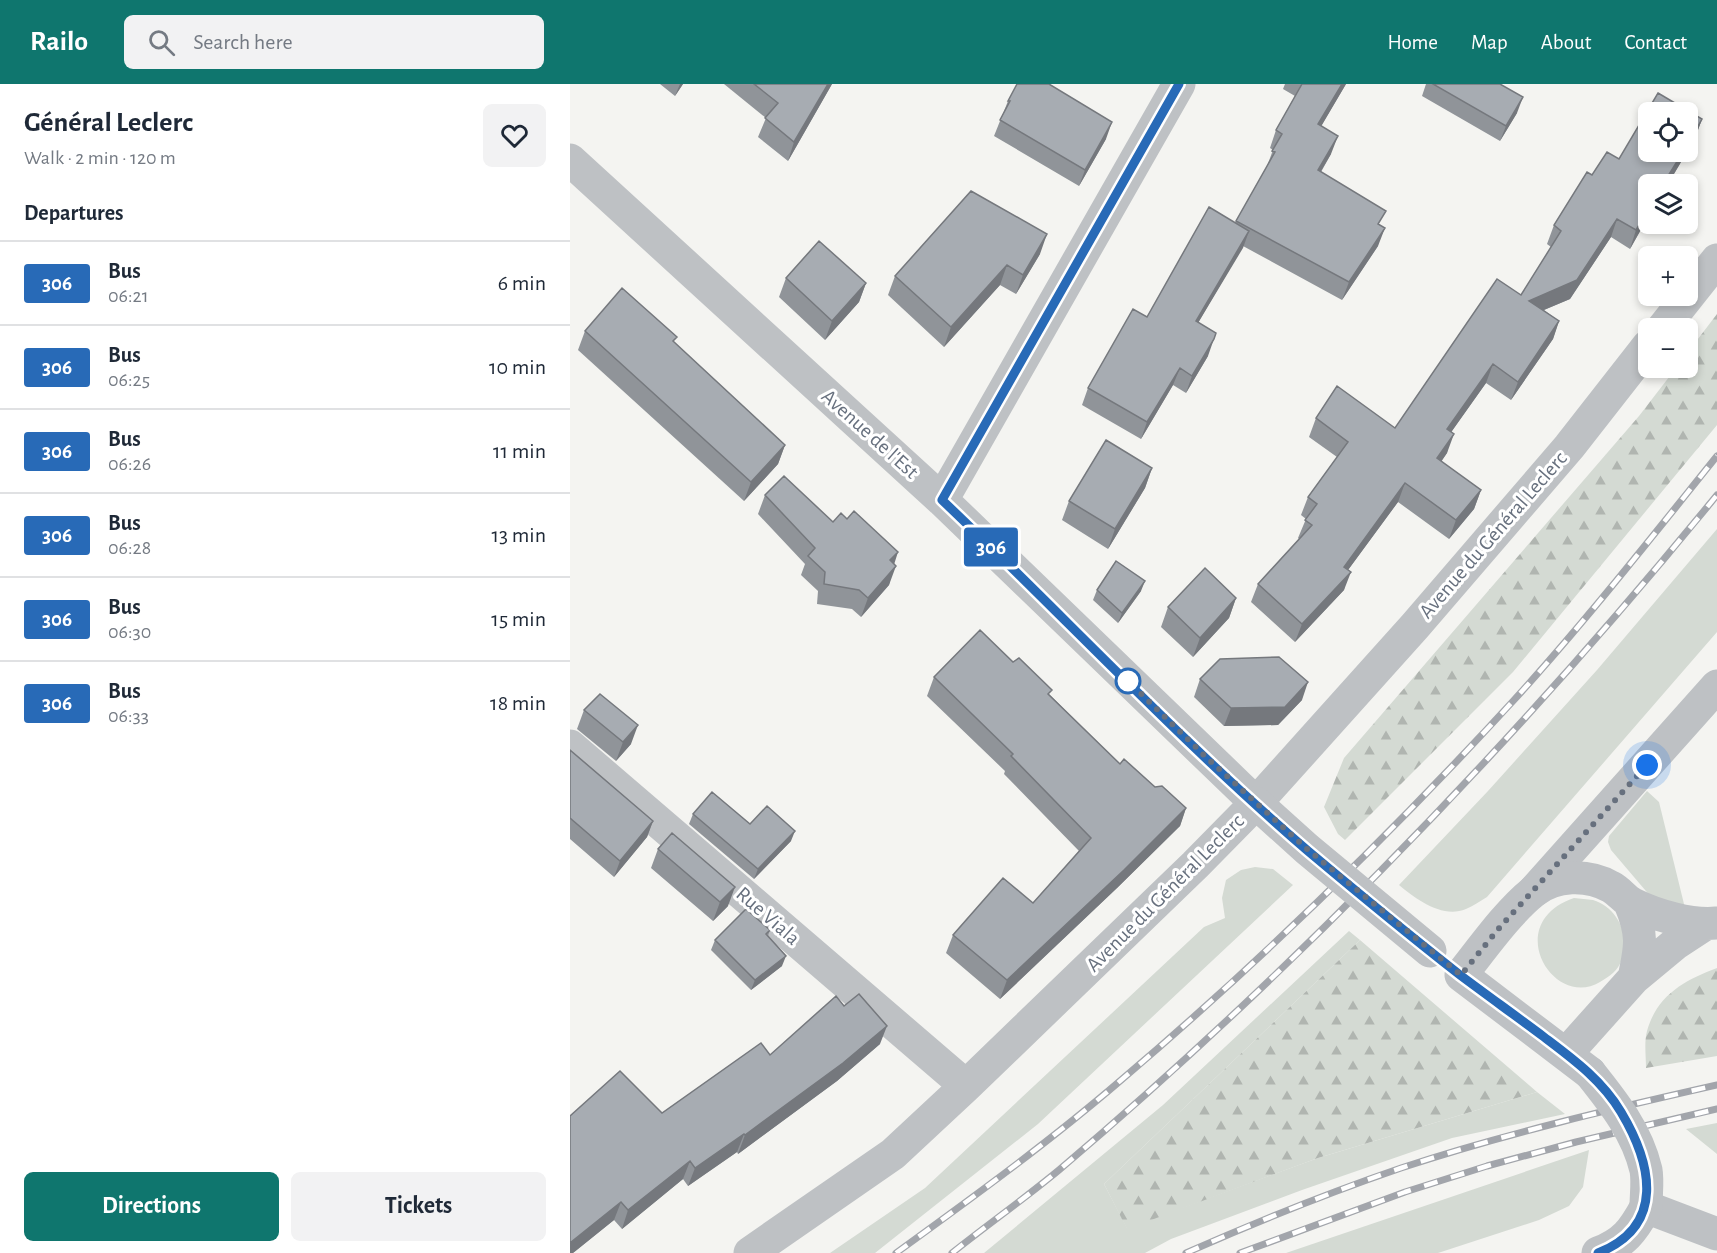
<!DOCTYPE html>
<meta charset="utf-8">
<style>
:root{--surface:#fff;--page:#f2f2f3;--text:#1f2937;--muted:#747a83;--line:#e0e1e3;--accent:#0f766e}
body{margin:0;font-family:"Alegreya Sans",sans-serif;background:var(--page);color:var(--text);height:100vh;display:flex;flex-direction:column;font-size:22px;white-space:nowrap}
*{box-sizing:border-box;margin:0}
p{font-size:20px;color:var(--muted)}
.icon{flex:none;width:33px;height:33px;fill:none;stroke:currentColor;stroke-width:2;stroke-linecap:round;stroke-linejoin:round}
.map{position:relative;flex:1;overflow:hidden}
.sheet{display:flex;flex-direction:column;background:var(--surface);width:570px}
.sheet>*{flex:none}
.badge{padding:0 12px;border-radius:4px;font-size:21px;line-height:39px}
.tools{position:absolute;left:1068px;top:18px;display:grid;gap:12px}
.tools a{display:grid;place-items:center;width:60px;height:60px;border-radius:9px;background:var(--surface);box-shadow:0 3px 9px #0003;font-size:30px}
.you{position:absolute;width:30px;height:30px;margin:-15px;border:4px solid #fff;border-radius:50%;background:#1a73e8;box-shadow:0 0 0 9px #1a73e833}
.map>.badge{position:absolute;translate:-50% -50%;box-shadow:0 0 0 3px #fff}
h2{padding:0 24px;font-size:22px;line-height:54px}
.round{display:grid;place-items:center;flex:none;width:63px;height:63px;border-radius:9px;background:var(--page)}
.summary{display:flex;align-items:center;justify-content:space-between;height:102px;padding:0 24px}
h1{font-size:28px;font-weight:700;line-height:45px}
.primary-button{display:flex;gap:12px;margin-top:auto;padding:12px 24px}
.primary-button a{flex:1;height:69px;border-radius:9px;background:var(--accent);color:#fff;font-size:24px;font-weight:700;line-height:69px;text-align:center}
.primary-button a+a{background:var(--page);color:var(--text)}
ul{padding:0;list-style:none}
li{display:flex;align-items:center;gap:18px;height:84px;padding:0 24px;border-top:2px solid var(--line)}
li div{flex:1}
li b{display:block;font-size:22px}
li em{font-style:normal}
li .badge{min-width:66px;font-weight:700;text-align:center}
header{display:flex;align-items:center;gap:36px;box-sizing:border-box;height:84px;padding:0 30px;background:var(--accent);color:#fff}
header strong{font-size:28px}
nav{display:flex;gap:33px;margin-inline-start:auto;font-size:21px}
.search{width:420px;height:54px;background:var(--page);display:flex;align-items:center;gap:15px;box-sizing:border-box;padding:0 21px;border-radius:9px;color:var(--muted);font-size:22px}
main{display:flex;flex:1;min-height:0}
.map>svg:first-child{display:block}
</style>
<header>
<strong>Railo</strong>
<div class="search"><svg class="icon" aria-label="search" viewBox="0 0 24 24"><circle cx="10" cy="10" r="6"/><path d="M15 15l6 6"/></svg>Search here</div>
<nav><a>Home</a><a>Map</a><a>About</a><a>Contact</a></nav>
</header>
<main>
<section class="sheet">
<div class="summary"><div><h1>Général Leclerc</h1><p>Walk · 2 min · 120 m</p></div><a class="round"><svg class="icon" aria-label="heart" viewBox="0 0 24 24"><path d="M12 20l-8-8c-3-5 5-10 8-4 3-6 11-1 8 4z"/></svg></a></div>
<h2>Departures</h2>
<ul>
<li><span class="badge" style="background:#286ab7;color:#fff">306</span><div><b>Bus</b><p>06:21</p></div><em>6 min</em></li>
<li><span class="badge" style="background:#286ab7;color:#fff">306</span><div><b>Bus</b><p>06:25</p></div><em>10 min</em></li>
<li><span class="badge" style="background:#286ab7;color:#fff">306</span><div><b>Bus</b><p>06:26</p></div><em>11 min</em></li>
<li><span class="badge" style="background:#286ab7;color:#fff">306</span><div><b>Bus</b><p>06:28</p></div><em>13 min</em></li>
<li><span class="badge" style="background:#286ab7;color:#fff">306</span><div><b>Bus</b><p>06:30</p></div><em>15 min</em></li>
<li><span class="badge" style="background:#286ab7;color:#fff">306</span><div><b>Bus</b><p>06:33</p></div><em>18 min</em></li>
</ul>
<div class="primary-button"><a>Directions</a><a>Tickets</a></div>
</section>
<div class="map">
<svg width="1147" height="1169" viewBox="0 0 1147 1169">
<defs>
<pattern id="forest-firs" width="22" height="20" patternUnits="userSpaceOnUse" patternTransform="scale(1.5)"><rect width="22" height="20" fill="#d4dad3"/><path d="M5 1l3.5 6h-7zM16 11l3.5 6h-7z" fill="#b0b5b0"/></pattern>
</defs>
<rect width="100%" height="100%" fill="#f4f4f1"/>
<path fill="#d4dad3" d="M1147,445V548L917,813C910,817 903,822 896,825C872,835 846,815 829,801L918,707L1027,586Z
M1077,707L1089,718L1114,820L1111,826L1081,813L1041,766L1038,758L1039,752Z
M685,783L703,785L723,801L468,1040L305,1169H260L355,1104L634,843L655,834L652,814L656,796L671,786Z
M1004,814C1010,815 1017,815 1023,816C1047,823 1061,852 1052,875C1048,887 1040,892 1030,898C983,926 931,839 1004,814Z
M779,847L790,856L534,1100L557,1144L748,1074L967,1008L995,1030L882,1054L732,1106L601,1155L575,1169H414L593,1021Z
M1147,1039V1070L1116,1045Z
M1019,1066L1013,1103L999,1122L969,1136L868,1169H716Z"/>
<path fill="url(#forest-firs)" d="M1147,230V341L943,588L775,756L768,750L754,723L774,674L1069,332L1106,284H1118V268Z
M790,856L967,1008L748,1074L557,1145L534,1100Z
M1147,884V972L1076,984C1076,973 1074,958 1077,947C1087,911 1115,896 1147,884Z"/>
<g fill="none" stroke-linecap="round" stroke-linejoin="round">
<path stroke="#bec1c4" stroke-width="33" d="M0,76L372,416L686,719
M1093,244L1147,176
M372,416L609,0
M0,662L396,1002
M964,807L1147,602
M1076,1123L1147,1150
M180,1169L323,1070L396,1002L625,781L686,719L845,542L999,363L1078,262"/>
<path stroke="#bec1c4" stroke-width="33" d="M1060,819C1073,850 1071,862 1064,894
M996,970L1064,894L1105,860L1134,841
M1020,989L891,891C912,865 937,829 963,808C985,790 1018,790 1041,803C1049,807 1055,816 1063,820C1085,831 1122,842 1147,839
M1028,1169C1054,1159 1063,1147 1076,1123"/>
<defs>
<path id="rail" d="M326,1169C402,1114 479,1058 550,997C689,879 821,750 944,616C1015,538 1081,454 1147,372
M382,1169C417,1141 454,1115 489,1086C729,882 948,655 1147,411
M616,1169C686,1138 758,1109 831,1084C934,1050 1041,1025 1147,1001
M670,1169L835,1108L917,1082L1006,1058L1147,1025"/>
</defs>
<use href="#rail" stroke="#a2a5ab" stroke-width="7"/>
<use href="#rail" stroke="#fff" stroke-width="4.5" stroke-dasharray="14" stroke-linecap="butt"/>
<path stroke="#bec1c4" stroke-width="33" d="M686,719L737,765L860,867"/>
<path stroke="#bec1c4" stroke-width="33" d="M1020,989C1044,1019 1067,1048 1076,1086C1078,1097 1076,1111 1076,1123"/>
</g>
<path fill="#909499" d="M90,0H113L105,12Z
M154,0H262L218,77L188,53L196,34Z
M715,0H776L751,42L761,70L751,88L810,141L808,162L772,216L673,162L628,239L638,272L616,309L603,301L571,355L512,321L518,304L577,233L665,139L697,82L703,66L700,64L706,46L725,12L713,5Z
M856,0H930L947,29L930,57L852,12Z
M438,17L536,55L509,102L424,52Z
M1132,35L1125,54L1098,100H1078V133L1060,165L1041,153L1000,215L974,226L989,237L983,255L941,316L916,299L881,348L877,369L871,377L911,406L904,425L879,455L828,418L778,486L774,506L725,558L681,518L688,500L729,455L728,454L736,435L731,431L738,413L767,373L739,353L746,334L825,344L951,211L981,163L977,160L984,141L1022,91L1049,75Z
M470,170L446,210L430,201L374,263L318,211L325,192Z
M216,194L296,199L289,218L255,256L209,213Z
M15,247L104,259L215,361L208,380L174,417L8,266Z
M582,384L575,404L538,465L492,436L499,417Z
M195,411L263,438L324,480L319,501L291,533L282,525L247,520L248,507L231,491L235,480L188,430Z
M527,506L571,507L548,539L523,516Z
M666,514L659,534L623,573L591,543L598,523Z
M443,578L480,611L550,680L616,724L610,742L547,804L430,915L376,869L383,851L463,819L509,767L434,690L435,687L357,612L364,593Z
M630,595L732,616L708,641L654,642L624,613Z
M14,626L61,660L46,677L7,645Z
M0,666L83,737L77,753L44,793L0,755Z
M123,730L180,740L221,757L184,795L119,740Z
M88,765L158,822L143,837L81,784Z
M200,846L198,852L212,882L181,906L141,866L145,856Z
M274,922L310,960L267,997L168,1070L167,1068L118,1102L113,1095L52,1145L44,1136L3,1169L92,1029L200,971Z"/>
<path fill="#75787d" d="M110,0H113L105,12Z
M258,0H262L218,77L224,58Z
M772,0H776L742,58L748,40Z
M953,13L947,29L930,57L936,42Z
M1132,35L1125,54L1118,67V60Z
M542,38L536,55L509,102L515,86Z
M768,52L761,70L741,104L748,86Z
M1113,68H1117L1098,100H1093Z
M1078,126V133L1060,165L1066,146Z
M1047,135L1041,153L1000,215L952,235L959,217Z
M815,144L808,162L772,216L779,198Z
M679,147L673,164L619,254L626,237Z
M477,150L470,170L446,210L453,191Z
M437,181L430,201L374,263L381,243Z
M296,199L289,218L255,256L262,237Z
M989,237L983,255L941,316L948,298Z
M646,249L638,272L616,309L622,292Z
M923,280L916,299L870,364L877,345Z
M610,284L603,301L571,355L577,338Z
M884,350L877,369L861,393L867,374Z
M215,361L208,380L174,417L181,398Z
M582,384L575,404L538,465L545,445Z
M835,399L828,418L767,501L774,483Z
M911,406L904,425L879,455L886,436Z
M328,468L322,487L320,476Z
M326,482L319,501L291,533L298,514Z
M781,488L774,506L725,558L732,540Z
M575,497L571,507L548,539L552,529Z
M666,514L659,534L623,573L630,554Z
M738,598L732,616L708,641L654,642L661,624Z
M68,641L61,660L46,677L53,658Z
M616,724L610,742L547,804L430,915L437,896Z
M83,737L77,753L44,793L50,777Z
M225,747L221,757L184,795L188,785Z
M165,803L158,822L143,837L150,818Z
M216,872L212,882L181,906L185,896Z
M317,942L310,960L267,997L168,1070L175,1051Z
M174,1050L167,1068L118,1102L125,1084Z
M120,1077L113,1095L52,1145L58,1126Z
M51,1118L44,1136L3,1169H0V1159Z"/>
<path fill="#a7acb2" stroke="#75787d" stroke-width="1.5" d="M184,0H258L224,58L195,34L208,19Z
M447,0H479L542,38L515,86L430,36L440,17H438Z
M732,0H772L748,40L768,52L748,86L816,127L808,140L815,144L779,198L666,137L705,68L702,67L712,50L706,46Z
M863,0H930L953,13L936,42Z
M1088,9L1132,35L1118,60V28H1078V68H1113L1093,100H1078V126L1066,146L1047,135L1007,196L959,217L989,237L948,298L923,280L877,345L884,350L867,374L911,406L886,436L835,399L774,483L781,488L732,540L688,500L742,441L735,436L747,420L738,413L778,358L746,334L767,302L825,344L927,195L951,211L991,147L984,141L1017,88L1022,91L1037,68L1049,75Z
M401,107L477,150L453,191L437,181L381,243L325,192Z
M639,123L679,147L626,237L646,249L644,255L622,292L610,284L577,338L518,304L563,225L577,233Z
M249,157L296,199L262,237L216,194Z
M52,204L107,253L103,257L215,361L181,398L15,247Z
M536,356L582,384L545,445L499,417Z
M214,392L263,438L271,429L277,435L284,427L328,468L320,476L326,482L298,514L289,506L254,500L255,488L238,472L245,464L195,411Z
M546,477L575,497L552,529L527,506Z
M635,484L666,514L630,554L598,523Z
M410,546L443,578L449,574L482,606L478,610L550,680L554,675L585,703L592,702L616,724L554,786L437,896L383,851L433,794L463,819L521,754L441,672L443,670L364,593Z
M709,573L738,598L715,623L661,624L630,595L650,575Z
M30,610L68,641L53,658L14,626Z
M0,666L83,737L50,777L0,734Z
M142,708L180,740L197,722L225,747L188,785L123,730Z
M102,749L165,803L150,818L88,765Z
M176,825L200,846L196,850L216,872L185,896L145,856Z
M289,910L317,942L273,979L175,1051L174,1050L125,1084L120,1077L58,1126L51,1118L0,1159V1032L50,987L92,1029L191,959L200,971L266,912L274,922Z"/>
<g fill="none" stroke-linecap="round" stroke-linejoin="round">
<defs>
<path id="line" d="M609,0L372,416C494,532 610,657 738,767C788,809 839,851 890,891C918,912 946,932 974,953C1003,975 1032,996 1051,1028C1082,1080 1096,1142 1028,1169"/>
</defs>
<use href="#line" stroke="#fff" stroke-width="14"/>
<use href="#line" stroke="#286ab7" stroke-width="9"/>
<path stroke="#67707e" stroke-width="6" stroke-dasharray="0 10.8" d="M558,597L557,596L637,674L737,765L891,891L930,843L1077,681"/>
</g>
<circle fill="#fff" stroke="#286ab7" stroke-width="3" cx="558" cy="597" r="12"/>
<g text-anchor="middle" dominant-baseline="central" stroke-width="6" stroke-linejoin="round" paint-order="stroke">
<g font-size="21" fill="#67707e" stroke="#fff">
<text transform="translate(300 350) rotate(42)">Avenue de l'Est</text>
<text transform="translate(923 451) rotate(-49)">Avenue du Général Leclerc</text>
<text transform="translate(595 809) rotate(-45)">Avenue du Général Leclerc</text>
<text transform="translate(198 832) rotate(41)">Rue Viala</text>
</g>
</g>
</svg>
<div class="tools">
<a><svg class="icon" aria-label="locate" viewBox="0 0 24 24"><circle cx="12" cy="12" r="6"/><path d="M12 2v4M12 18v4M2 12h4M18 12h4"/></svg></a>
<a><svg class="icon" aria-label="layers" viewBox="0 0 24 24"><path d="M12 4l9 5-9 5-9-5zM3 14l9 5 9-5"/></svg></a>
<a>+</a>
<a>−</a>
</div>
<div class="you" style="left:1077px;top:681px"></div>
<b class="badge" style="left:421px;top:463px;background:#286ab7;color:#fff">306</b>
</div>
</main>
